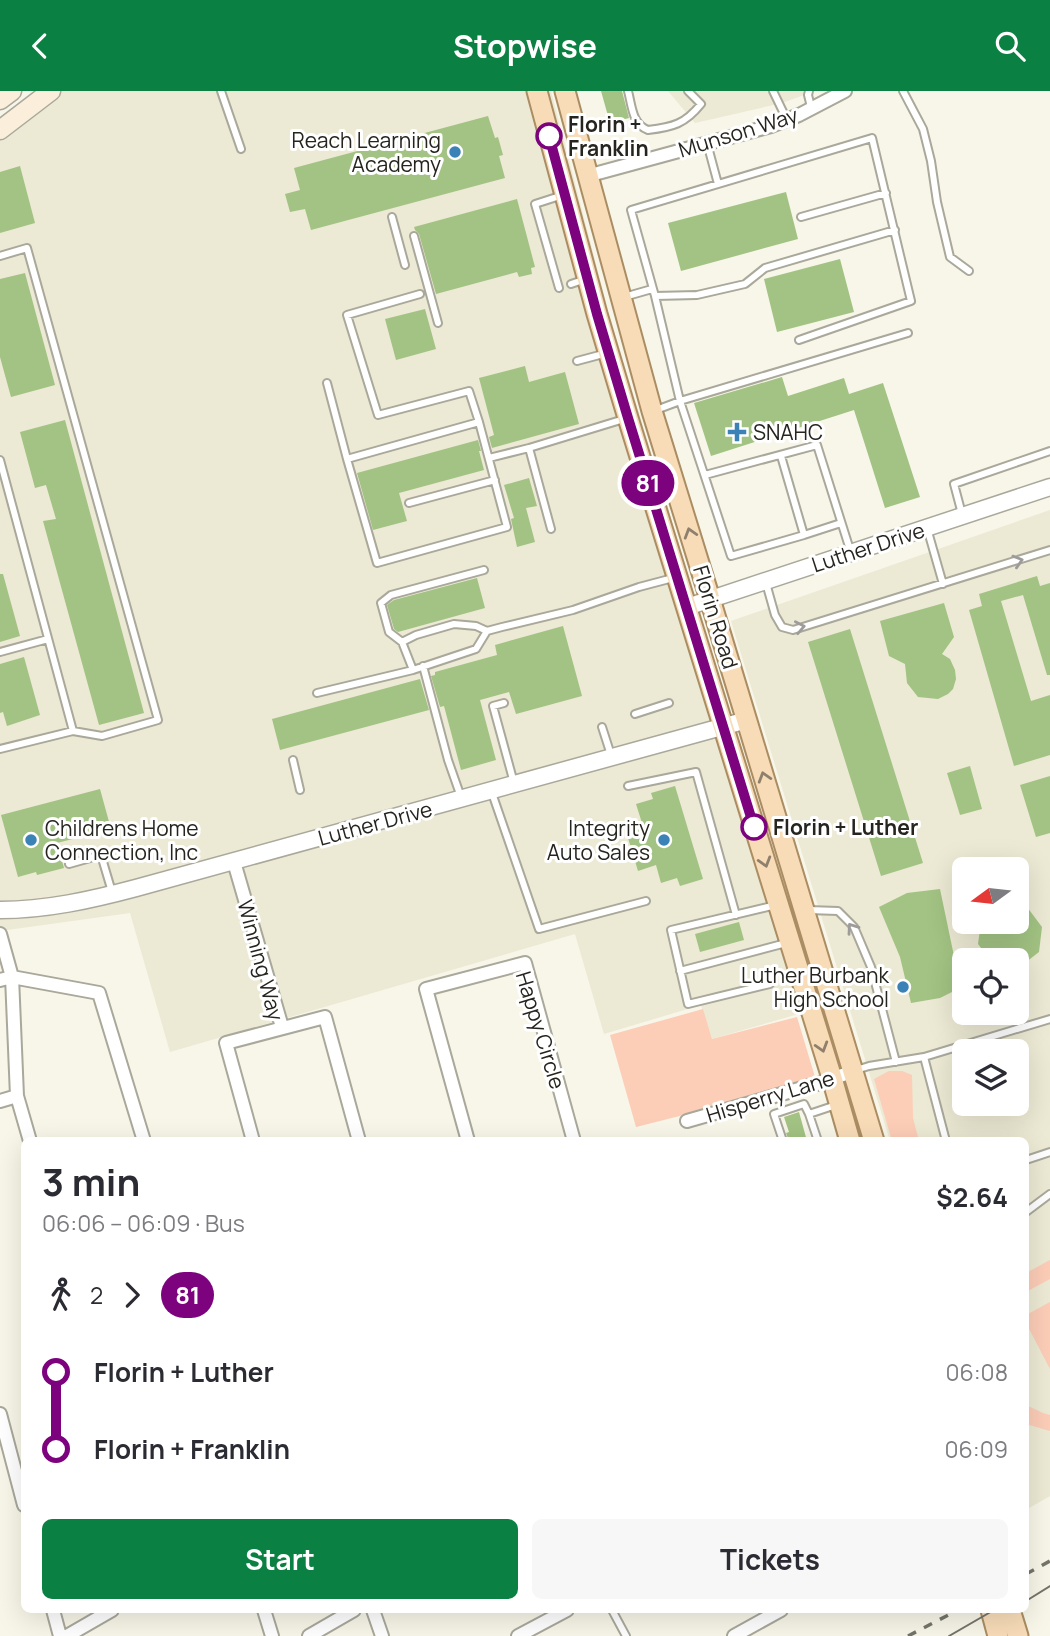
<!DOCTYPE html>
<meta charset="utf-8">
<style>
:root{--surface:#fff;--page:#f7f7f7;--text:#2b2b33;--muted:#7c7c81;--accent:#0b8043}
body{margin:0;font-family:Manrope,sans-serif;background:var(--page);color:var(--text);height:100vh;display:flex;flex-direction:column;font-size:26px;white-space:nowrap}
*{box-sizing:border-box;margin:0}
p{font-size:23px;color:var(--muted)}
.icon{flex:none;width:38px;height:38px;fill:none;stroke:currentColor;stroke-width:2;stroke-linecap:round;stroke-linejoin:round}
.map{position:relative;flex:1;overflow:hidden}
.side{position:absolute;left:21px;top:1046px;width:1008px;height:476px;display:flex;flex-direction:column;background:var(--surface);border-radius:10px;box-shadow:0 7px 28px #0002}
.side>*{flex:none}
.badge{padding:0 14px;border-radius:23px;font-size:24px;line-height:46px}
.needle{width:46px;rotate:255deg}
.fabs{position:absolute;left:952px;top:766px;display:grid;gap:14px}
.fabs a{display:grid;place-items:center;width:77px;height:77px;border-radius:10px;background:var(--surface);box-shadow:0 7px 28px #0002;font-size:35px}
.map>.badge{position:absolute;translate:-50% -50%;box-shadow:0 0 0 4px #fff}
.legs{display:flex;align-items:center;gap:10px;height:77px;padding:0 21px;font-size:23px}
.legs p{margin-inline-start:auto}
.overview{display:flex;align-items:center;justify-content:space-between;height:119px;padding:0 21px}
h1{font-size:38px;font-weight:700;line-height:52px}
.action{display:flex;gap:14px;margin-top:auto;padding:14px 21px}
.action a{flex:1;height:80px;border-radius:10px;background:var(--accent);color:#fff;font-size:28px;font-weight:700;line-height:80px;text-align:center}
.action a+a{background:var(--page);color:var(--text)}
ul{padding:0 21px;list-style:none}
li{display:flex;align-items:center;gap:24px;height:77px;font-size:26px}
li i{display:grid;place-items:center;width:10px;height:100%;margin:0 9px;background:currentColor}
li i::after{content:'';width:18px;height:18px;margin:-9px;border:5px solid;border-radius:50%;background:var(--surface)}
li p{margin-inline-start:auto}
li:first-child i{background:linear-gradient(#0000 50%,currentColor 0)}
li:last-child i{background:linear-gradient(currentColor 50%,#0000 0)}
header{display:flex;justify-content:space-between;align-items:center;height:91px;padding:0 21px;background:var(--accent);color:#fff;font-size:32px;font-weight:700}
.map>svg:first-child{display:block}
</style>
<header><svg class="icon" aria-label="back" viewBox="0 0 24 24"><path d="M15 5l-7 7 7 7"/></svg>Stopwise<svg class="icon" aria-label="search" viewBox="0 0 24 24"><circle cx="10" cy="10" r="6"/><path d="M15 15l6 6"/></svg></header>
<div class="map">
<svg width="1050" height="1545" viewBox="0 0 1050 1545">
<rect width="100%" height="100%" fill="#f7f6e8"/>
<path fill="#ece9d4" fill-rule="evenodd" d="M36,0H551L609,223L819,917L712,948L701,914L604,943L575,843L170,961L130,822L0,840V29Z
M668,0H815L782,12L695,32Z
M1050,419V1405L1029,1417L1026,1411V1050H890L731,530ZM964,779H1017V831H964ZM964,870H1017V922H964ZM964,961H1017V1013H964Z"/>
<path fill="#fccdb7" d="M703,918L712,948L797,926L815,986L803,994L636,1036L610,944Z
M889,980H902L912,984L913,1027L919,1050H892L874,988Z
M1050,1169V1188L1026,1201V1182Z
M1050,1211V1278L1026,1232V1224Z
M1026,1314L1043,1322L1050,1324V1340L1026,1333Z"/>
<path fill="#a2c383" d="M601,0H622L629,27L610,32Z
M488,25L495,47L498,46L503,64L499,65L505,87L311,139L305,118L290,121L285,103L300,99L294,77Z
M20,75L35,132L0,142V81Z
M786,101L798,148L681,180L668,132Z
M517,108L535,176L531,177L532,183L519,186L517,181L436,203L419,143L415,139L414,136Z
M840,168L854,221L777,241L764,188Z
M25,182L55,294L11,306L0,266V188Z
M425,218L436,258L396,269L385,228Z
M525,275L529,291L565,281L579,333L492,357L489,346L494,344L479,287Z
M782,286L788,305L844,287L849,303L883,292L920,406L885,417L854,319L711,365L694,312Z
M65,329L144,622L99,634L43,430L56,428L46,394L35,397L20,341Z
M478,349L481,360H479L484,379L399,402L407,430L373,439L357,382Z
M529,387L537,415L526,417L535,451L517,456L511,428L514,427L504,394Z
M0,483H3L20,545L0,551Z
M1037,485L1040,495L1050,492V584H1047L1023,504L1001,510L1031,610L1050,604V664L1014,675L969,519L982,515L979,503Z
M477,487L485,517L398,541L394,538L387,514L394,509Z
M944,512L954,546L942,563L950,568L955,579L956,588L953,598L948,603L938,608L918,606L907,592L905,573L889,565L880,530Z
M563,535L582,605L516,623L509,601L480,609L496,669L461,679L444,615L440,616L431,585L435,584V581L497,564L495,554Z
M850,538L923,772L881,785L808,551Z
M24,566L40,624L7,635L3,621L0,622V573Z
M420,588L429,619L280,659L272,628Z
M970,675L982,718L960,724L947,682Z
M1050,685V742L1036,746L1020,694Z
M675,695L703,788L680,795L677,787L661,792L656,774L638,780L625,737L642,732L636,713L653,708L651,702Z
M100,698L111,738L57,752L64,777L37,784L36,781L18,786L1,724Z
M940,798L954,865L964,888V895L940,907L911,912L900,866L879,816L907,802Z
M1017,814L1027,816L1042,836L1039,861L1017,878V870H991L978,853L981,831H1017Z
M739,831L744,849L700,861L695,843Z
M799,1021L807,1050H789L786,1042L789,1041L784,1026Z"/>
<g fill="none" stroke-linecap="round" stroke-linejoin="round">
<defs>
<path id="service" d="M221,0L241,58
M628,0C632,15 632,33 648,39C673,36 685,33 701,13L688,0
M773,0L787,29
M809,0L808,4L811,16
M903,0L923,38L931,70L937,111L950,166L969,180
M707,52L718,93
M392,126L405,174
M801,126L886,102
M414,145L438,232
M0,165L27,157L158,629L102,645L73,640L0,658
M571,193L586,188
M559,197L535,113L563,104
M420,203L347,224L378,324L469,300L479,331L347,368L377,472L507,436L479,331
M655,205L697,204L745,193L765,177L895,139
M624,206L652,198
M799,249L911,210L872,47L631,119L655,205L680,310L731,465L804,444
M577,270L607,262
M327,292L347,368
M656,319L680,310L908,242
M529,357L624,328
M781,365L804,444L841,432
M489,367L529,357L551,438
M0,369L73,640
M705,384L817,354L851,462
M409,412L495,389
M962,423L954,393L1050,360
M927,437L943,493
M766,492L775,524L782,536L793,539L1050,459
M487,540L476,558L413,579L402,551L416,544L454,533L476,535L487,540L502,536L573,519L639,496L673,487
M402,551L389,541L381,512L391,504L484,479
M0,561L48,548
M423,575L448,669L461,706
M317,602L413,579
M504,612L493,615L514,692
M635,623L669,612
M602,636L611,664
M293,669L300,699
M628,695L696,681L736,824
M492,702L539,838L646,810
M69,773L101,764L112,801
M808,819L838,820L854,836L871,876L896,971
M680,880L786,852
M770,893L688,913L671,839L776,814
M924,966L946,1050
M856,979L869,975L924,966L1050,928
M809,1023L818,1050
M783,1050L774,1023L804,1013L809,1023L836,1014
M1026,1069L1050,1061
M1026,1121L1050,1103
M612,1519L626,1545"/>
<path id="minor" d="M587,85L771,35L799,24L845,0
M234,771L282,936
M0,843L12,886L17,1005L30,1050
M0,889L12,886L99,902L144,1050
M0,1010L17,1005
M687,1030L820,992L854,980
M253,1050L226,952L325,926L359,1050
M468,1050L426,898L525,872L574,1050
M0,1323L24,1414
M53,1519L60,1545
M264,1519L272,1545
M373,1519L382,1545
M67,1545L112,1519
M309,1545L354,1519
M518,1545L567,1519
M734,1545L781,1519"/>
<path id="tertiary" d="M687,516L1050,396
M0,819C46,819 91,809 136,797L747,629"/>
<path id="secondary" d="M0,9L12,0
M0,39L51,0"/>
<path id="primary" d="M537,0L597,223L628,327L832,987L850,1050
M565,0L652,320L710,508L874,1050
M991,1519L998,1545
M1010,1519L1018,1545"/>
</defs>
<use href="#service" stroke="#a9a89b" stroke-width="10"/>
<use href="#minor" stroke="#a9a89b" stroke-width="16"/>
<use href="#tertiary" stroke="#a9a89b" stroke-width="19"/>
<use href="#secondary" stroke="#a9a89b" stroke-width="21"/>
<use href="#primary" stroke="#ab8d63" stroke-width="23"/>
<use href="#service" stroke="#fff" stroke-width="6"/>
<use href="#minor" stroke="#fff" stroke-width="12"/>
<use href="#tertiary" stroke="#fff" stroke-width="16"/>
<use href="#secondary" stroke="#fbeedb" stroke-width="18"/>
<use href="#primary" stroke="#f8dcb8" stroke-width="19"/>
<path stroke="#75746b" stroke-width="2" d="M1026,1510L1050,1495
M949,1545L994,1519"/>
<path stroke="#75746b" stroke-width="3.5" stroke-dasharray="9 9" stroke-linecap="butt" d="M1026,1483L1050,1470
M908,1545L958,1519"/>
</g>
<defs><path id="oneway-chevron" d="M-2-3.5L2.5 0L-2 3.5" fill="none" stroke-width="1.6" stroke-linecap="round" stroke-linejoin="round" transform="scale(1.75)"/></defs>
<g stroke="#8e806c">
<use href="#oneway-chevron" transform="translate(690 442) rotate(-107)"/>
<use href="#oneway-chevron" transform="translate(764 686) rotate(-107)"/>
<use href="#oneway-chevron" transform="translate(765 771) rotate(73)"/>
<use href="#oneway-chevron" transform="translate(822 956) rotate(73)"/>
</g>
<g stroke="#9d9c9a">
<use href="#oneway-chevron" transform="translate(1018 470) rotate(-17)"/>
<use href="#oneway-chevron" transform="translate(800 536) rotate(-11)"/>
<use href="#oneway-chevron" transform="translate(852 837) rotate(-125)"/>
</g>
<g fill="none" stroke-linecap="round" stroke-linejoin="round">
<defs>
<path id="line-1" d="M549,45L597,223L628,327L754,736"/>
</defs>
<use href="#line-1" stroke="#fff" stroke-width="16"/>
<use href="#line-1" stroke="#7c027e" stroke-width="10"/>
</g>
<g fill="#fff" stroke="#7c027e" stroke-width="3.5">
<circle cx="549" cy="45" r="12"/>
<circle cx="754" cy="736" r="12"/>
</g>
<g fill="#3b83b7" stroke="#fff" stroke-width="2.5">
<circle cx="455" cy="61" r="7"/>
<path d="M733.5 330.5h7v7h7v7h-7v7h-7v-7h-7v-7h7z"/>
<circle cx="31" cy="749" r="7"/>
<circle cx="664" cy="749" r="7"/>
<circle cx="903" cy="896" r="7"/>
</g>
<g text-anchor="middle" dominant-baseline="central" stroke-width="6" stroke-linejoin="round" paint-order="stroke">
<g font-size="21" font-weight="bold" fill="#25241f" stroke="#fff" text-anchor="start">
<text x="568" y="33">Florin +<tspan x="568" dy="24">Franklin</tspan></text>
<text x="773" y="736">Florin + Luther</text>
</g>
<g font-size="21" fill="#25241f" stroke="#fff">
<text transform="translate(738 41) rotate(-17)">Munson Way</text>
<text transform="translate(868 456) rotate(-18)">Luther Drive</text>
<text transform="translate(716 526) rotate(73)">Florin Road</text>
<text transform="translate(375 732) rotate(-15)">Luther Drive</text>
<text transform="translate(261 869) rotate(75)">Winning Way</text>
<text transform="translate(541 939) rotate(73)">Happy Circle</text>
<text transform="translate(770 1005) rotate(-17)">Hisperry Lane</text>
</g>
<g font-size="21" fill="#25241f" stroke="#fff" text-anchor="end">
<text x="441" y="49">Reach Learning<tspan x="441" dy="24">Academy</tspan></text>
<text x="753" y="341" text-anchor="start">SNAHC</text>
<text x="45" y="737" text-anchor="start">Childrens Home<tspan x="45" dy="24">Connection, Inc</tspan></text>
<text x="650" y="737">Integrity<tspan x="650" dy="24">Auto Sales</tspan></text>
<text x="889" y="884">Luther Burbank<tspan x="889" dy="24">High School</tspan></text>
</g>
</g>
</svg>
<div class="fabs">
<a><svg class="needle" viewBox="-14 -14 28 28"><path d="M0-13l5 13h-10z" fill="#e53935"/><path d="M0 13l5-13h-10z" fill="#7c7c81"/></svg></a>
<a><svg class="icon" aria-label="locate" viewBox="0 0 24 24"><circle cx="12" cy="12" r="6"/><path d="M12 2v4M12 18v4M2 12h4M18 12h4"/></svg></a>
<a><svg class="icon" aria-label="layers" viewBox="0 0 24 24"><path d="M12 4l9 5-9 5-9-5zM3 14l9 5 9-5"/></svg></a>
</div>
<b class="badge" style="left:648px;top:392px;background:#7c027e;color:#fff">81</b>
<section class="side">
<div class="overview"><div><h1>3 min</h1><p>06:06 – 06:09 · Bus</p></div><b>$2.64</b></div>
<div class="legs"><svg class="icon" aria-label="walk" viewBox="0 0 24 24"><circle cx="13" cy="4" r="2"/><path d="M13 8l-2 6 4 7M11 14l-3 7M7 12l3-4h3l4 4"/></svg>2<svg class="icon" aria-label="forward" viewBox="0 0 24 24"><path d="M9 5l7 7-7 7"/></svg><b class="badge" style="background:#7c027e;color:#fff">81</b></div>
<ul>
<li><i style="color:#7c027e"></i><b>Florin + Luther</b><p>06:08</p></li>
<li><i style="color:#7c027e"></i><b>Florin + Franklin</b><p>06:09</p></li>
</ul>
<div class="action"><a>Start</a><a>Tickets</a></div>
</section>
</div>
